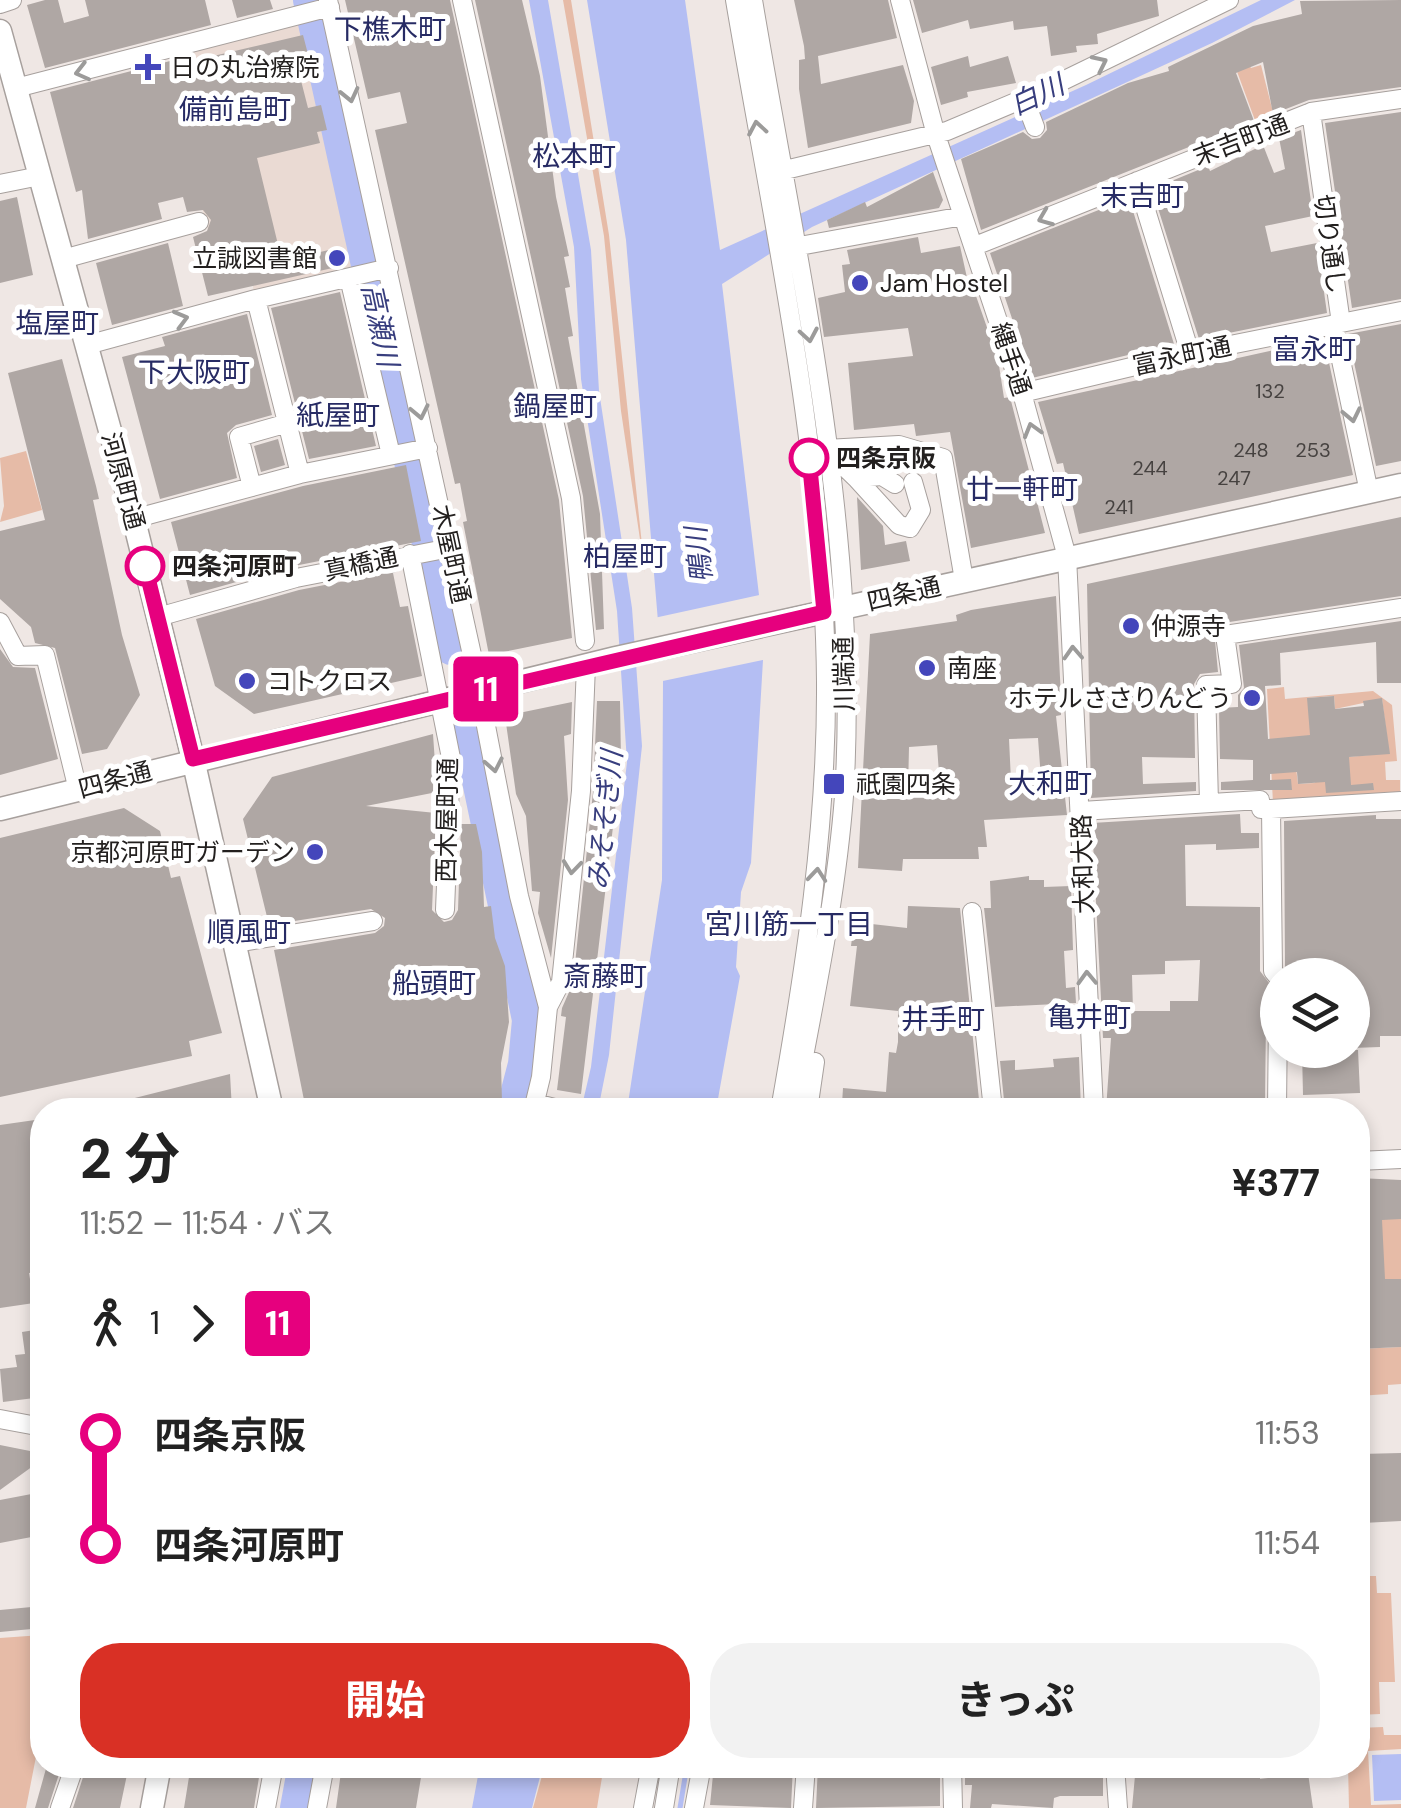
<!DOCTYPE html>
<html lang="ja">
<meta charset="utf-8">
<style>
:root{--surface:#fff;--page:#f2f2f2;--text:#222;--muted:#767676;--accent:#d93025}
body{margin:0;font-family:"DM Sans","Noto Sans JP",sans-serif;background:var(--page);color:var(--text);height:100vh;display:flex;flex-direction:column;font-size:38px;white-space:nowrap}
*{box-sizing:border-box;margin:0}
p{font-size:32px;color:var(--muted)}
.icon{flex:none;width:55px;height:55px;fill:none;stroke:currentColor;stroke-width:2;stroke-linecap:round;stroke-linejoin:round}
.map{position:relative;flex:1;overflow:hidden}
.drawer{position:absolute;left:30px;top:1098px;width:1340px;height:680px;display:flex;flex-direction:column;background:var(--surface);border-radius:40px;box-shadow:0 5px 15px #0003}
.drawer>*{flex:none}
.badge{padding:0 20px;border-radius:8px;font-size:35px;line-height:65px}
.fabs{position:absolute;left:1260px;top:958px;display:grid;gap:20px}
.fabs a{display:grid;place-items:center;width:110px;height:110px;border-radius:50%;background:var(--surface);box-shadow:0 5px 15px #0003;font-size:50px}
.map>.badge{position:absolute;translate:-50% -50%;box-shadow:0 0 0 5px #fff}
.legs{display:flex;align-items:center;gap:15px;height:110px;padding:0 50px;font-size:32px}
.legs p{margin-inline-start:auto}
.overview{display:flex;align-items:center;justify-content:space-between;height:170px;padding:0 50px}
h1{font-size:55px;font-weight:700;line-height:75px}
.button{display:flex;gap:20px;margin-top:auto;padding:20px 50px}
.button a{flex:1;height:115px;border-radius:40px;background:var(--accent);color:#fff;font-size:40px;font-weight:700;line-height:115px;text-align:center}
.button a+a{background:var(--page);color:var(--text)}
ul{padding:0 50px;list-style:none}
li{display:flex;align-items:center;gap:35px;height:110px;font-size:38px}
li i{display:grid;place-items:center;width:15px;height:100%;margin:0 12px;background:currentColor}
li i::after{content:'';width:25px;height:25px;margin:-12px;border:8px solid;border-radius:50%;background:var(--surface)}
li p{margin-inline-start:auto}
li:first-child i{background:linear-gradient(#0000 50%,currentColor 0)}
li:last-child i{background:linear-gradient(currentColor 50%,#0000 0)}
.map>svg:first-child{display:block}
</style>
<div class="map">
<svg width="1401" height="1808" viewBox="0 0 1401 1808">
<rect width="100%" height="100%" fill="#efe7e4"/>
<path fill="#eadad3" d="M307,22L364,268L255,295L237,223L208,230L196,186L208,183L174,54Z"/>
<path fill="#e6bba7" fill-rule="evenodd" d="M563,0H571L609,235L645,573L621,411L604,236Z
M1247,62L1251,68L1261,65L1274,116L1256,123L1235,66Z
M26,451L42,510L0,522L4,506L0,458Z
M1284,687L1285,699L1373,691L1392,705L1397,761L1385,762L1386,780H1400V795L1273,803L1267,689ZM1334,696L1335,709L1382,699L1389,753L1349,757L1314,783L1298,784L1296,768L1329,729L1307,698Z
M1388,1196L1389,1219H1401V1279L1358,1280V1198Z
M1401,1347V1384L1388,1385V1394L1358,1396V1349Z
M1358,1576H1376L1377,1593H1391L1395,1682H1379L1380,1714L1358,1715Z
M42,1635V1726L26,1808H0V1638Z
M1383,1727L1384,1735H1401V1749L1368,1751L1371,1805L1401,1804V1808H1349L1348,1765H1358V1728Z
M545,1765H604L597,1808H533Z"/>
<path fill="#b4bef3" d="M529,0H548L591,250L599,391L632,608L642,746L609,1055L598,1110H581L591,1067L627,762L617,611L581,379L574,247Z
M587,0H685L720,250L1086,85L1261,0H1295L1212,43L812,227L722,284L759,595L763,660L751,863L741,892L736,967L740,976L716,1110H627L662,880L663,681L626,240Z
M1401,1754V1800L1374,1801L1372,1755Z
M480,1765H543L532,1808H472Z"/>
<path fill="#efe7e4" d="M764,594L768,659L658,682L654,618Z"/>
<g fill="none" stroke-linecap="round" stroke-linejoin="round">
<path stroke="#b4bef3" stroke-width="5" d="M680,1808L687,1765"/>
<path stroke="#b4bef3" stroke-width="32" d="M309,0L451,649
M468,733L528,1020L524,1064L512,1110
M296,1808L304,1765"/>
</g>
<path fill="#afa7a4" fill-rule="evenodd" d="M45,0H58L64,23L89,16L85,0H205L211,25L45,68L27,5Z
M232,0H270L273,9L237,18Z
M345,0H450L559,500L572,638L489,655L463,522L467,521L460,483L455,484L375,130L407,123L400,92L368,99Z
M475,0H522L540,76L556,197L569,256L564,257L570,287L565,288L573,336L568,337L600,514L604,629L596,630L583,496Z
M794,0H888L897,38L818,56L821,84L903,65L914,101L911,123L808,148L799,89V60L805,59L804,46Z
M913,0H1157L1159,16L1097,34L1098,44L1076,46L1077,52L1051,56L1047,26L1014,30L1013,21L970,29L968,20L922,33Z
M1401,0V87L1309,100L1273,114L1263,62L1236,73L1254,121L981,230L961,159L1023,132L1032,139L1040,138L1047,130L1046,122L1128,83L1169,71L1168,67L1253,26L1302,14L1300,1Z
M303,35L309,58L296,61L308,108L321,105L327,130L317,132L320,143L257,158L282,261L333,249L337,267L208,296L193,237L207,231L211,220L203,210L187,212L183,197L158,203L162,219L88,239L82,190L76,192L50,92L174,60L175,65Z
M968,56L970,67L1008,56L1016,83L967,92L968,97L941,105L931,67Z
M1401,112V299L1352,308L1325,123Z
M1301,130L1313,216L1265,226L1271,252L1317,243L1327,313L1199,339L1152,189L1208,166L1210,171L1263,145L1274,173L1285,169L1279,138Z
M933,172L943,200L939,208L829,228L827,220L865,202L867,207Z
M17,197L33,275L0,283V201Z
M1129,198L1174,344L1032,378L990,253Z
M918,237L921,253L960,246L971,296H976L998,359L1004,398L1010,397L1045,533L971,548L950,432L916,436L914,424L854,430L848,363L913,356L908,328L824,337L818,298L845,292L842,265L850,264L847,250Z
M168,243L183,306L112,325L96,263Z
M340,292L376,446L309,459L271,308Z
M247,314L272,415L236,425L227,433L237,478L160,499L122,357L165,346L162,337Z
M1401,324V461L1376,466L1348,334Z
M1324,339L1353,475L1079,534L1063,463L1057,464L1038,402Z
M62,359L96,486L99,499L93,500L122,635L140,695L107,749L82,754L55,648L35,643L31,627L0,599V531L45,520L8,373Z
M278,439L285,465L261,472L254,446Z
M406,465L421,541L294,566L190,595L171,522L303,486Z
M857,497L883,526L885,545L906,541L910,561L861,570Z
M1401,517V596L1223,623L1214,630L1218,672L1200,674L1194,684L1195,758L1142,757L1143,784L1196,782V791L1091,798L1087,584Z
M401,570L393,573L400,607L408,606L422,676L254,714L215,686L196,619L299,590Z
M1056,596L1061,698V715L1056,716L1067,815L984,820L987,847H978L979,859H903L902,871L858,868L870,634L957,621L956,615L971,610ZM1038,738L1041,779L1011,781L1009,739ZM937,745L940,788L908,791L909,747Z
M1401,621V683H1377L1376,642L1280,653L1281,685L1265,686L1268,739L1310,735L1307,698L1334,696L1335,709L1364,706L1363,701L1382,698L1390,754L1349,757L1351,785L1373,783L1374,790L1326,793L1325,782L1298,784L1297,772L1270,774V780L1291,779L1292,790H1221V782L1253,780V760L1220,759L1219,708L1238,707V695L1244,688L1239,645Z
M0,649L13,667L35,668L58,759L0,775Z
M597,701H620L621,760L581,1094L557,1090L566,1017L561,1016L562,1008L573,983L593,792Z
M572,702L571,734L564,736L568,800L551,958L538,913L540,892L532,891L526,816L516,794L505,716Z
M433,734L437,792L366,806L436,813L432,910L444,922L452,920L458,910L461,824H476L482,852L484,907L491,906L495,938L505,966L509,1022L501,1063L502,1102L432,1103L410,1105V1110H306L274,950L375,933L384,926L385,918L371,909L269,925L243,819L272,777Z
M124,808L160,831L171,878L180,876L222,1033L189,1041L192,1056L0,1097V838Z
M1240,814L1241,833H1259V848L1216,850V844L1185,845L1186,906L1260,907V971L1273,988V1003L1266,1014L1265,1108L1106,1110L1111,1038H1103L1092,823ZM1200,960L1198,1001H1170V1011H1133L1132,975L1165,974V961Z
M1376,815V819H1401V1036H1380V1047L1352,1048V975H1290L1285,966L1284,821Z
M1029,876V880H1044V887L1071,886L1073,950L1064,951L1066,988L1075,987L1076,1003L995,1007L984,908H991L990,881Z
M908,906L960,908L980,1110H855L842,1104L843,1088L886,1092L889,1052L896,1053L898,1042V1011L850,1006L857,946H851L854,922L907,928Z
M1352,1050H1358L1360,1093L1303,1095L1302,1051Z
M1079,1057L1081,1110H1005L1000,1061L1015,1060V1070L1054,1067L1053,1059Z
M230,1074L232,1110H108L107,1105Z
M42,1119V1272L29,1273L34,1303L0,1308V1125Z
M1358,1178L1401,1180V1219L1382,1220L1385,1279H1401V1347L1358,1349V1280H1370L1367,1208H1363V1196H1358Z
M41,1329L42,1397L3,1402L0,1369L17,1367L15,1355L25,1354L22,1332Z
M0,1445L30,1451L33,1466L0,1490Z
M1401,1453V1521L1363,1523L1360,1454Z
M42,1492V1535L0,1543V1500Z
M42,1606V1628L0,1632V1610Z
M47,1765H62L48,1808H35Z
M87,1765H129L120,1808H73Z
M175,1765H261L254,1808H184L189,1777L174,1774Z
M342,1765L389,1769L390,1765H423L416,1808H336Z
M714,1765H793L791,1808L710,1805Z
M818,1765L940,1766V1806L816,1808Z
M1136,1765L1237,1768V1773H1260V1779L1308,1773L1313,1808H1132Z
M965,1767L1103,1774V1796H1060L1054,1798L1053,1808L992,1804L991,1808H970L972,1785H965Z"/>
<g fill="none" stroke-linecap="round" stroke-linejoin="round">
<defs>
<path id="minor" d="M328,0L474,664L519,896L548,1007L541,1077L533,1110
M462,0L571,498L585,641
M735,0C773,225 824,453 826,682C827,827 805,968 780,1110
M753,0C796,258 861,533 844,796C836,902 813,1005 794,1110
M900,0L936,135L1022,393L1067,557L1094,1110
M0,4L12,0
M16,88L330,7
M1024,98L1035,127
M1311,112L1340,316L1335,332L1369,492
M781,171L947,131L1042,91L1229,0
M1137,181L1190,353
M0,184L40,176
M975,246L1311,112L1401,99
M794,247L963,216
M63,259L199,222
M349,278L391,455
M256,299L300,474
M87,345L256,299L389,268
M1022,393L1190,353L1401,311
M856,478L899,525L910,528L921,510L913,482
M895,484L882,476L856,478L826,449L899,445L943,458L964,580
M252,487L239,437L288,423
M133,519L300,474L428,448
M410,554L451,758L445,910
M158,617L296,578L450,548
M0,622L18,656L45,655L78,790
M1209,803L1206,685L1232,684L1225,635L1401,608
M1271,809L1273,971L1278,977
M1081,811L1260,800L1261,809H1271L1401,801
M972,912L993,1110
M235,943L373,921
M548,1007L561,982L581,791L586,665
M535,1103L562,1110
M808,1110L815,1062
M1277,1110L1278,1014
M1358,1161L1401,1159
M0,1419L42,1427
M952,1765L953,1808
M1115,1765L1118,1808
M60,1808L75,1765
M266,1808L274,1765
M317,1808L325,1765
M643,1808L651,1765
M664,1808L671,1765
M694,1808L702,1765
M803,1808L806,1765"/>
<path id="major" d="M0,31L128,496L193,759L272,1110
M0,809L616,658L1401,485
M152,1808L160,1765"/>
</defs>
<use href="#minor" stroke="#a7a09d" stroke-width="20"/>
<use href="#major" stroke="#a7a09d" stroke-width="25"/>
<use href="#minor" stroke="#fff" stroke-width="18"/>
<use href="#major" stroke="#fff" stroke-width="22"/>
</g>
<defs><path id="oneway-chevron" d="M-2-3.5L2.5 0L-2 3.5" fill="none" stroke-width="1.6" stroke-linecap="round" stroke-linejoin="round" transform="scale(2.5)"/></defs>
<g stroke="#9c9b9a">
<use href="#oneway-chevron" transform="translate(1100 63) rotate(-26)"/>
<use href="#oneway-chevron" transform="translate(82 72) rotate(166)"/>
<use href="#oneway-chevron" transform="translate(350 95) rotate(77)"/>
<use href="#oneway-chevron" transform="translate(757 128) rotate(-100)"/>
<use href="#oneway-chevron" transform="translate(1045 218) rotate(158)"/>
<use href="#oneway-chevron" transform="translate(181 319) rotate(-15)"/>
<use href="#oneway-chevron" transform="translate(809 335) rotate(80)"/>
<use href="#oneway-chevron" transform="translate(420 412) rotate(78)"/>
<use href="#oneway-chevron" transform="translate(1352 415) rotate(78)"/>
<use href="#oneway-chevron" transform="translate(1032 430) rotate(-106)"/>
<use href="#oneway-chevron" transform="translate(1073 653) rotate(-93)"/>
<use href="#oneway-chevron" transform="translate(494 765) rotate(79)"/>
<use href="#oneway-chevron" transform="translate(572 867) rotate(96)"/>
<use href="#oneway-chevron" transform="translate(817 875) rotate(-85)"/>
<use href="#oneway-chevron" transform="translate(1087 978) rotate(-92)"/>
</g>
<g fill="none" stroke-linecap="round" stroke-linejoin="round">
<defs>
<path id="line-1" d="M145,566L193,759L824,612L809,458"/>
</defs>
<use href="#line-1" stroke="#fff" stroke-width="22"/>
<use href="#line-1" stroke="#e6007e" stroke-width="15"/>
</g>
<g fill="#4446bb" stroke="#fff" stroke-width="4">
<path d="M143 52h10v10h10v10h-10v10h-10v-10h-10v-10h10z"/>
<circle cx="337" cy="258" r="10"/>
<circle cx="860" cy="283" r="10"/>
<circle cx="1131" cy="626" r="10"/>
<circle cx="927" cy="668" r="10"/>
<circle cx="247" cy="681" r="10"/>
<circle cx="1252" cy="698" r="10"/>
<rect x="822" y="772" width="24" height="24" rx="5"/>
<circle cx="315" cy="852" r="10"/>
</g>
<g fill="#fff" stroke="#e6007e" stroke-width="5">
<circle cx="809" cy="458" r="18"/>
<circle cx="145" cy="566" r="18"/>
</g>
<g text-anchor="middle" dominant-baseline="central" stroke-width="10" stroke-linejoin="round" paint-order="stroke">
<g font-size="20" fill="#464240">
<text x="1270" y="391">132</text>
<text x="1251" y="450">248</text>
<text x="1313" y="450">253</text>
<text x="1150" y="468">244</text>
<text x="1234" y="478">247</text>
<text x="1119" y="507">241</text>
</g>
<g font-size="25" fill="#23201f" stroke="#fff" text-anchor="start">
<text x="170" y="67">日の丸治療院</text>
<text x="317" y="258" text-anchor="end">立誠図書館</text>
<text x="880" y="283">Jam Hostel</text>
<text x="1151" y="626">仲源寺</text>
<text x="947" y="668">南座</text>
<text x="267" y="681">コトクロス</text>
<text x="1232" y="698" text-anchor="end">ホテルささりんどう</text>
<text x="856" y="784">祇園四条</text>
<text x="295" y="852" text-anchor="end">京都河原町ガーデン</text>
</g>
<g font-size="25" fill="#23201f" stroke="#fff">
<text transform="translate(1241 140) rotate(-21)">末吉町通</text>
<text transform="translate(1330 244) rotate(82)">切り通し</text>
<text transform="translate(1182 356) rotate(-12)">富永町通</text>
<text transform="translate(1011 359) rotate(72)">縄手通</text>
<text transform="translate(123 481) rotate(75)">河原町通</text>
<text transform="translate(451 554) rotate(78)">木屋町通</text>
<text transform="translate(361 564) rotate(-12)">真橋通</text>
<text transform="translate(904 594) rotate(-13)">四条通</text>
<text transform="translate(844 674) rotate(-91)">川端通</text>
<text transform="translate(115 780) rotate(-15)">四条通</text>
<text transform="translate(447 820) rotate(-89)">西木屋町通</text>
<text transform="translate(1083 864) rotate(-92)">大和大路</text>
</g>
<g font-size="25" font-weight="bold" fill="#23201f" stroke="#fff" text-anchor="start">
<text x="836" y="458">四条京阪</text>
<text x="172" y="566">四条河原町</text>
</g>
<g font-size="28" fill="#272b64" stroke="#fff">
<text x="390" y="29">下樵木町</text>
<text x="235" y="109">備前島町</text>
<text x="574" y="156">松本町</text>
<text x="1142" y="196">末吉町</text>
<text x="57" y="323">塩屋町</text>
<text x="1314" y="349">富永町</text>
<text x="194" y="372">下大阪町</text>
<text x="555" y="406">鍋屋町</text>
<text x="338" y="415">紙屋町</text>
<text x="1022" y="489">廿一軒町</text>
<text x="625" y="556">柏屋町</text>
<text x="1050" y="783">大和町</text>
<text x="789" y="924">宮川筋一丁目</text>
<text x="249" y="932">順風町</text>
<text x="605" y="976">斎藤町</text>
<text x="434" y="983">船頭町</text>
<text x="1089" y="1017">亀井町</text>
<text x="943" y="1019">井手町</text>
</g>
<g font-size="28" font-style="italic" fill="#383e7e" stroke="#fff">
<text transform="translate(1037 95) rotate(-25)">白川</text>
<text transform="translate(380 325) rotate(78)">高瀬川</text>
<text transform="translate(699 555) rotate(-97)">鴨川</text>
<text transform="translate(605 820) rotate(-84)">みそそぎ川</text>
</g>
</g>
</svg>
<div class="fabs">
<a><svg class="icon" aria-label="layers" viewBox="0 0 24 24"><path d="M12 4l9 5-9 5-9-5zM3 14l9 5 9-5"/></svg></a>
</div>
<b class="badge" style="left:486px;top:689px;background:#e6007e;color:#fff">11</b>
<section class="drawer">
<div class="overview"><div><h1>2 分</h1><p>11:52 – 11:54 · バス</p></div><b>¥377</b></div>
<div class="legs"><svg class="icon" aria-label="walk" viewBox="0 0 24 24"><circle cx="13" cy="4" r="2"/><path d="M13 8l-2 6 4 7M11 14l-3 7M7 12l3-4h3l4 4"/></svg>1<svg class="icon" aria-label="forward" viewBox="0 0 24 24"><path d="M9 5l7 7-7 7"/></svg><b class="badge" style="background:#e6007e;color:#fff">11</b></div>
<ul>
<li><i style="color:#e6007e"></i><b>四条京阪</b><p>11:53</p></li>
<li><i style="color:#e6007e"></i><b>四条河原町</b><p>11:54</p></li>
</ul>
<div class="button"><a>開始</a><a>きっぷ</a></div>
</section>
</div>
